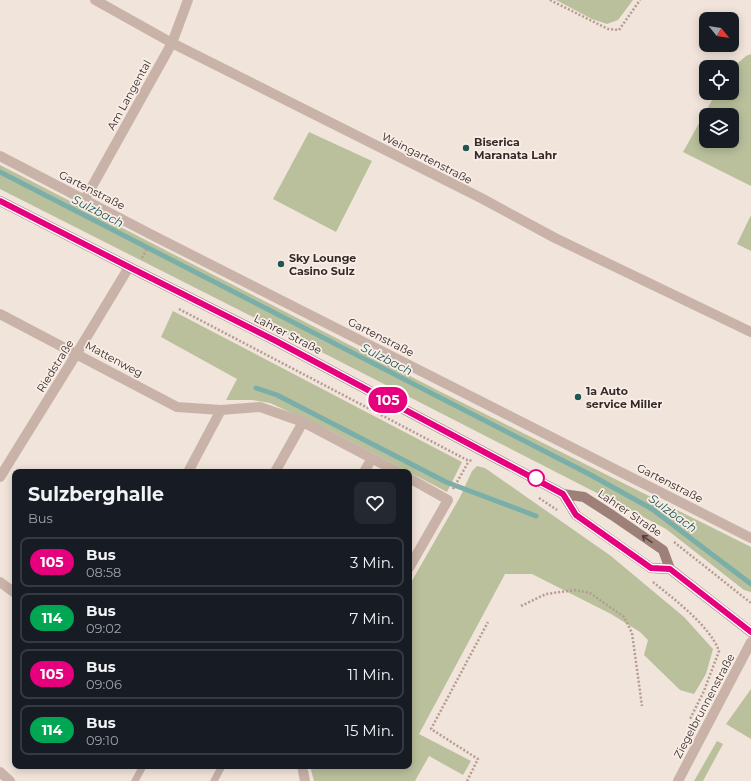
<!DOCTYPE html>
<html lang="de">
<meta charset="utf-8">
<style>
:root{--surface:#171b24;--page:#242831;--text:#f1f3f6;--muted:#9ea1a6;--line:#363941}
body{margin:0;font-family:Montserrat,sans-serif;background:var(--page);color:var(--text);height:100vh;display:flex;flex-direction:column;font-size:15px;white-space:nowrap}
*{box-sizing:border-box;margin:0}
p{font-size:13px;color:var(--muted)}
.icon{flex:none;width:22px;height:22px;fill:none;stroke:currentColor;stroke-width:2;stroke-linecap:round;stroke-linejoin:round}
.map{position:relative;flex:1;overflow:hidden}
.panel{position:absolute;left:12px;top:469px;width:400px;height:300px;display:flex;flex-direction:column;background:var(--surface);border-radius:8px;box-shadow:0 2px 10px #0003}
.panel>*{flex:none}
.badge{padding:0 8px;border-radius:13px;font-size:14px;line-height:26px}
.needle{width:26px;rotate:120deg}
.buttons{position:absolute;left:699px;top:12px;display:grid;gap:8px}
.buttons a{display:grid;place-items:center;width:40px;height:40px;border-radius:8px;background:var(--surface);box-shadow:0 2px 10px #0003;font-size:20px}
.map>.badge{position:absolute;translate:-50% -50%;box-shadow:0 0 0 2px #fff}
.round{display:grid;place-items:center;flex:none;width:42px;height:42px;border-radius:8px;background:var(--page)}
.headline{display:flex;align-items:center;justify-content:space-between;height:68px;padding:0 16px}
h1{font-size:19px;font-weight:700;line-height:30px}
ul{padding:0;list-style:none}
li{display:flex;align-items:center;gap:12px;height:50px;margin:0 8px 6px;padding:0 8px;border:2px solid var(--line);border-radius:8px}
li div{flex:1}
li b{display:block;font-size:15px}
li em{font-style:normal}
li .badge{min-width:44px;font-weight:700;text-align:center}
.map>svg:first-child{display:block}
</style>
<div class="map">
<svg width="751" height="781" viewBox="0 0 751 781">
<rect width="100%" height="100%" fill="#f1e4db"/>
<path fill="#b9c09b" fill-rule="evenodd" d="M556,0H633L618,20L607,24L592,19Z
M751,54V186L683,152L716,93H732V68L746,56ZM706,115H732V141H706Z
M309,132L372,161L336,232L273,199Z
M0,165L441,392L751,547V592L744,590L666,529L634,512L249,315L0,189Z
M751,215V251L737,244Z
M173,311L462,462L447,492L327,429L270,403L252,400H226L237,379L161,337Z
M477,466L485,468L611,556L684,617L713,649L706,674L694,694L680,690L644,655L648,640L640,632L611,614L532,574H505L419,734L471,761L463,775L429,756L415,781H314L310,766H409V586L460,497L472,471Z
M751,689V739L726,724Z
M717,741L723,744L703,781H694Z"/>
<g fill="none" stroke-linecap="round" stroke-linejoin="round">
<path stroke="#7aaea9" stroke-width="5" d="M0,172L589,474L652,509L751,584
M256,388L277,395L446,482L536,516"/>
<path stroke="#b59c91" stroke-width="2.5" stroke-dasharray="2 2" stroke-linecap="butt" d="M550,0L608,29L619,30L640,0
M142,258L148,247
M179,309L469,461L472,460
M453,489L469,461
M539,498L557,510
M674,542L751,603
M653,582C674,599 710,626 719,651L704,691L690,719
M521,606L546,594L575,590L590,593L624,617L632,633L642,706
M467,781L478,759L431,729L488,622"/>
<path stroke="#c9b2a7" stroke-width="7" d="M135,781L143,766
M214,781L222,766"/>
<path stroke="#c9b2a7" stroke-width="10" d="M95,0L172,43L481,198L555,238L751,332
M0,156L154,236L751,538
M85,199L172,43L188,0
M0,314L177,407L221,410L260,407L303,422L398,472
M188,472L221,410
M275,472L303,422
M364,472L372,458
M0,477L77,353L129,267
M409,478L448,500L409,568
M0,582L15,593
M302,766L305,781
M0,772L10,781
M678,781L751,642"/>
<path stroke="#9d8179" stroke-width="10" d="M0,201L135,270L276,341L563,494L584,497L612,515L663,550L670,569L751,632
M563,494L576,515L651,568L670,569"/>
</g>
<defs><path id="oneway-shaft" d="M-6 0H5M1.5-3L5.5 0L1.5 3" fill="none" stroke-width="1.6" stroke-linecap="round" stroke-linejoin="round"/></defs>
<use stroke="#50403c" href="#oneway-shaft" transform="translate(647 539) rotate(-145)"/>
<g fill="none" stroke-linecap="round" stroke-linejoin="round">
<defs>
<path id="line" d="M0,201L135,270L276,341L563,494L576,515L651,568L670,569L751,632"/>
</defs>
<use href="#line" stroke="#fff" stroke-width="9"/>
<use href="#line" stroke="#e6007e" stroke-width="6"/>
</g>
<g fill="#1e5653" stroke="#f9eee7" stroke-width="1.5">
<circle cx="466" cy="148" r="4"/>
<circle cx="281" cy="264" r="4"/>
<circle cx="578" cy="397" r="4"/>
</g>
<circle fill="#fff" stroke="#e6007e" stroke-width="2" cx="536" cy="478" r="8"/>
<g text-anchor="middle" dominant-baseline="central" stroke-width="3.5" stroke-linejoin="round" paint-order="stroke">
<g font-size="11" fill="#362a28" stroke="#f9eee7">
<text transform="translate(129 95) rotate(-61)">Am Langental</text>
<text transform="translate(427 158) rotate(27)">Weingartenstraße</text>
<text transform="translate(92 190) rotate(27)">Gartenstraße</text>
<text transform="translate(288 334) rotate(27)">Lahrer Straße</text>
<text transform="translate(381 337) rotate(27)">Gartenstraße</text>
<text transform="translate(114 359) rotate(28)">Mattenweg</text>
<text transform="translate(55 366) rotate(-58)">Riedstraße</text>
<text transform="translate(670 483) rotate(27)">Gartenstraße</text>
<text transform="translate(630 513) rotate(34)">Lahrer Straße</text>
<text transform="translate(704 706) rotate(-62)">Ziegelbrunnenstraße</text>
</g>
<g font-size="11" font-weight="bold" fill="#362a28" stroke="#f9eee7" text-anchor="start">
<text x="474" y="142">Biserica<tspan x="474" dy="13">Maranata Lahr</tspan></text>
<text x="289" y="258">Sky Lounge<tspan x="289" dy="13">Casino Sulz</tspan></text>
<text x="586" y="391">1a Auto<tspan x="586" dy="13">service Miller</tspan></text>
</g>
<g font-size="12" font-style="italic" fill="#1e5653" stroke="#f9eee7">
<text transform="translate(98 211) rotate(27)">Sulzbach</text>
<text transform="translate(387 359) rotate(27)">Sulzbach</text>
<text transform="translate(673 513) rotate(36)">Sulzbach</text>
</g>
</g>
</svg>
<div class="buttons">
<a><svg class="needle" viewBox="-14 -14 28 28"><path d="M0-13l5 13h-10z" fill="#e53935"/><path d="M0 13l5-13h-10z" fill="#9ea1a6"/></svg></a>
<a><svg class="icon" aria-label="locate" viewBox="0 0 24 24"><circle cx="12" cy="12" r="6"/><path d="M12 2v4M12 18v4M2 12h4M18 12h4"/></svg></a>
<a><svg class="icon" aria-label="layers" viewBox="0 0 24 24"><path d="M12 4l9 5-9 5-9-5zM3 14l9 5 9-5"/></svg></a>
</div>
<b class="badge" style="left:388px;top:400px;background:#e6007e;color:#fff">105</b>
<section class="panel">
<div class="headline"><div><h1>Sulzberghalle</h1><p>Bus</p></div><a class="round"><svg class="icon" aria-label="heart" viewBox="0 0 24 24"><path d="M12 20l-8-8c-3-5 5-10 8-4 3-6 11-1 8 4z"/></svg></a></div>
<ul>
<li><span class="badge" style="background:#e6007e;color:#fff">105</span><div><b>Bus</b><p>08:58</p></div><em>3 Min.</em></li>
<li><span class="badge" style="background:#00a651;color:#fff">114</span><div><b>Bus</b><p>09:02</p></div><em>7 Min.</em></li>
<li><span class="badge" style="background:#e6007e;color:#fff">105</span><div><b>Bus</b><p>09:06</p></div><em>11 Min.</em></li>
<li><span class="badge" style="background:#00a651;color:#fff">114</span><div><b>Bus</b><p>09:10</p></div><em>15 Min.</em></li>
</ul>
</section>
</div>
